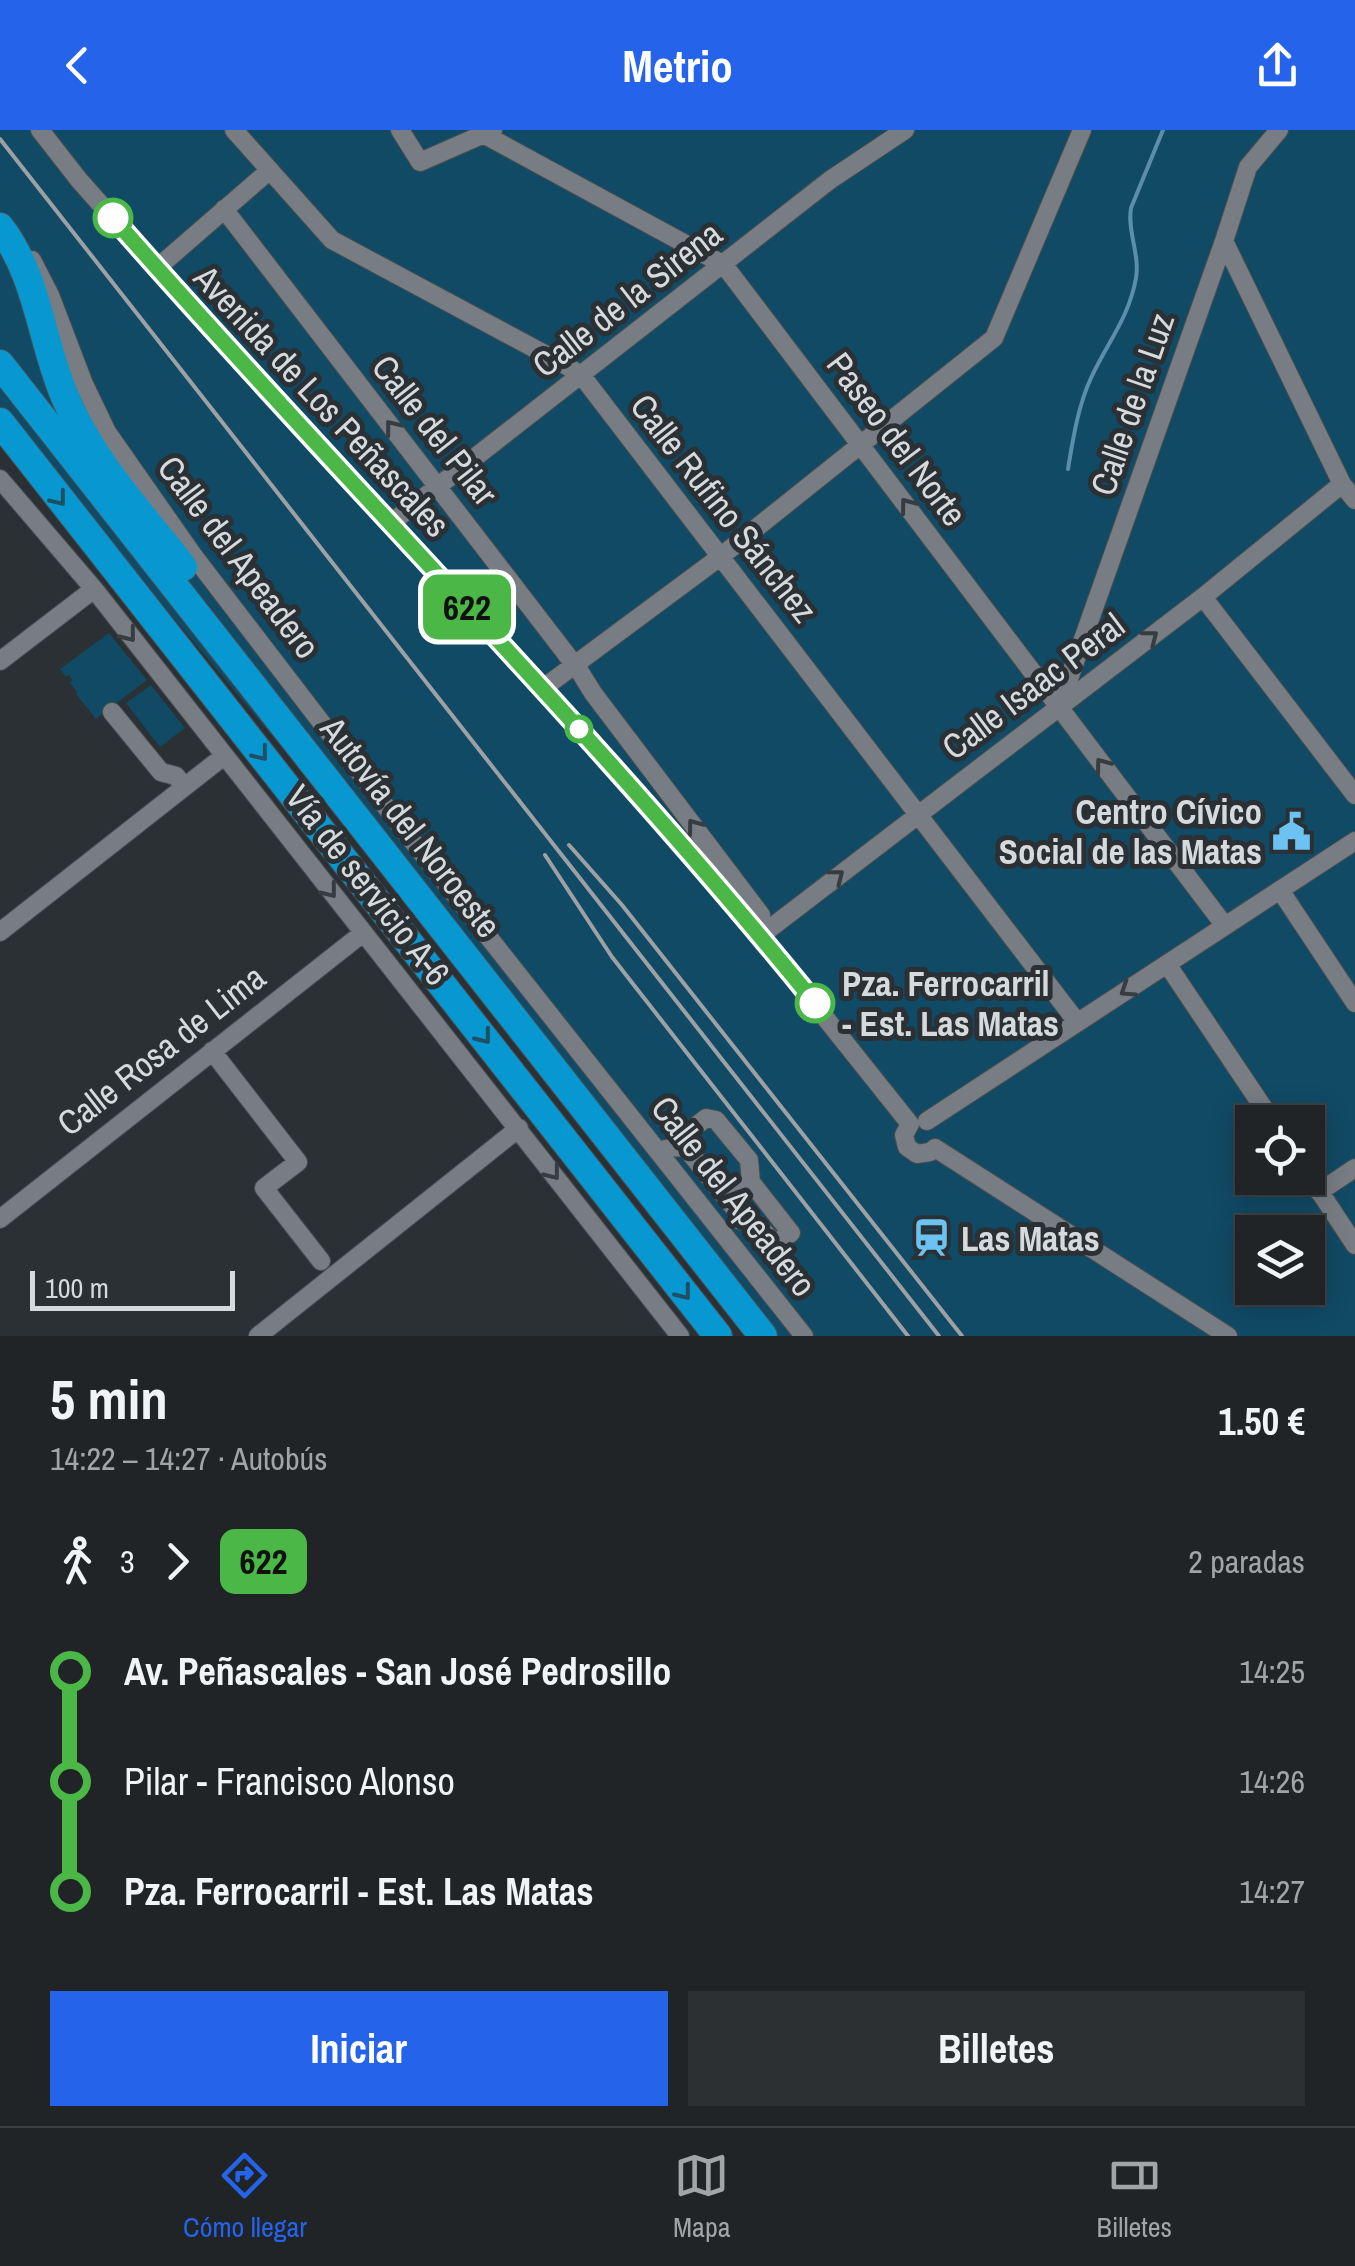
<!DOCTYPE html>
<html lang="es">
<meta charset="utf-8">
<style>
:root{--surface:#202426;--page:#2d3032;--text:#f1f3f6;--muted:#a2a4a7;--line:#3d4143;--accent:#2563eb}
body{margin:0;font-family:"Archivo Narrow",sans-serif;background:var(--page);color:var(--text);height:100vh;display:flex;flex-direction:column;font-size:38px;white-space:nowrap}
*{box-sizing:border-box;margin:0}
p{font-size:32px;color:var(--muted)}
.icon{flex:none;width:55px;height:55px;fill:none;stroke:currentColor;stroke-width:2;stroke-linecap:round;stroke-linejoin:round}
.map{position:relative;height:1206px;overflow:hidden}
.details{display:flex;flex-direction:column;background:var(--surface);flex:1}
.details>*{flex:none}
.badge{padding:0 20px;border-radius:15px;font-size:35px;line-height:65px}
.controls{position:absolute;left:1235px;top:975px;display:grid;gap:20px}
.controls a{display:grid;place-items:center;width:90px;height:90px;border-radius:0px;background:var(--surface);box-shadow:0 5px 25px #0003,0 0 0 2px var(--line);font-size:50px}
.scale{position:absolute;left:30px;bottom:25px;width:205px;box-sizing:border-box;padding-left:10px;border:5px solid #d7dadd;border-top:0;font-size:28px;line-height:35px;white-space:nowrap;color:#d7dadd;-webkit-text-stroke:8px #2a3033;paint-order:stroke}
.map>.badge{position:absolute;translate:-50% -50%;box-shadow:0 0 0 5px #fff}
.legs{display:flex;align-items:center;gap:15px;height:110px;padding:0 50px;font-size:32px}
.legs p{margin-inline-start:auto}
.overview{display:flex;align-items:center;justify-content:space-between;height:170px;padding:0 50px}
h1{font-size:55px;font-weight:800;line-height:75px}
.cta{display:flex;gap:20px;margin-top:auto;padding:20px 50px}
.cta a{flex:1;height:115px;border-radius:0px;background:var(--accent);color:#fff;font-size:40px;font-weight:800;line-height:115px;text-align:center}
.cta a+a{background:var(--page);color:var(--text)}
ul{padding:0 50px;list-style:none}
li{display:flex;align-items:center;gap:35px;height:110px;font-size:38px}
li i{display:grid;place-items:center;width:15px;height:100%;margin:0 12px;background:currentColor}
li i::after{content:'';width:25px;height:25px;margin:-12px;border:8px solid;border-radius:50%;background:var(--surface)}
li p{margin-inline-start:auto}
li:first-child i{background:linear-gradient(#0000 50%,currentColor 0)}
li:last-child i{background:linear-gradient(currentColor 50%,#0000 0)}
header{display:flex;justify-content:space-between;align-items:center;height:130px;padding:0 50px;background:var(--accent);color:#fff;font-size:45px;font-weight:800}
.dock{display:flex;justify-content:space-around;align-items:center;height:140px;border-top:2px solid var(--line);background:var(--surface);font-size:28px;color:var(--muted)}
.dock a{display:grid;justify-items:center;gap:5px}
.dock .on{color:var(--accent)}
.map>svg:first-child{display:block}
</style>
<header><svg class="icon" aria-label="back" viewBox="0 0 24 24"><path d="M15 5l-7 7 7 7"/></svg>Metrio<svg class="icon" aria-label="share" viewBox="0 0 24 24"><path d="M12 15V3M7 8l5-5 5 5M5 13v7h14v-7"/></svg></header>
<div class="map">
<svg width="1355" height="1206" viewBox="0 0 1355 1206">
<rect width="100%" height="100%" fill="#2a3033"/>
<path fill="#114a65" fill-rule="evenodd" d="M0,0H1355V1206H773L0,280ZM1252,992H1308V1048H1252ZM1252,1102H1308V1158H1252Z
M109,503L147,550L96,589L76,564L77,562L70,553L72,550L69,545L66,547L60,539Z
M151,555L185,598L160,617L126,573Z"/>
<g fill="none" stroke-linecap="round" stroke-linejoin="round">
<path stroke="#5b8ea8" stroke-width="4" d="M1068,339C1073,309 1078,276 1091,248C1107,213 1129,188 1136,148C1140,124 1127,101 1131,78L1163,0"/>
<defs>
<path id="minor" d="M40,0L79,50L218,206L614,636L760,806L910,994
M234,0L332,110L567,236L582,246L1077,892
M400,0L420,32L493,0
M485,5L724,135L1225,796
M224,79L580,542L593,563L761,785L760,806
M1224,111L1342,354L1355,370
M32,130L50,165L84,254L107,302L193,425L403,699L804,1206
M157,138L270,40
M0,349L94,459L680,1206
M391,393L830,50L905,0
M1203,467L1355,665
M0,531L94,459
M542,559L720,427L994,208L1082,0
M1059,577L1224,111L1248,37L1279,0
M112,582L161,642L176,646L184,657
M1280,760L1355,873
M0,802L224,626
M760,806L1203,467L1342,354
M1167,834L1273,992
M212,921L298,1032L264,1058L321,1131
M927,991L1355,711
M910,994L904,1005L907,1017L917,1024L930,1022L935,1018
M674,1017L677,1011L706,988L716,990L749,1030L751,1052
M935,1018L1228,1206
M658,1021L674,1017L686,1018L736,1080
M1308,1044L1355,1115
M1319,1062L1355,1038
M729,1070L751,1052L791,1103L774,1114C763,1100 757,1092 738,1090
M0,1089L363,803
M258,1206L519,998"/>
<path id="highway" d="M0,97C38,146 41,211 65,267C91,330 141,383 183,437
M0,234L763,1206
M0,292L718,1206"/>
</defs>
<use href="#minor" stroke="#494e51" stroke-width="20"/>
<use href="#highway" stroke="#494e51" stroke-width="30"/>
<use href="#minor" stroke="#777d82" stroke-width="18"/>
<use href="#highway" stroke="#0798d1" stroke-width="28"/>
<path stroke="#9da1a4" stroke-width="4" d="M0,9L939,1206
M569,715L622,775L962,1206
M545,725L612,827L908,1206"/>
</g>
<defs><path id="oneway-chevron" d="M-2-3.5L2.5 0L-2 3.5" fill="none" stroke-width="1.6" stroke-linecap="round" stroke-linejoin="round" transform="scale(2.5)"/></defs>
<g stroke="#363c3f">
<use href="#oneway-chevron" transform="translate(392 297) rotate(-128)"/>
<use href="#oneway-chevron" transform="translate(907 375) rotate(-127)"/>
<use href="#oneway-chevron" transform="translate(129 505) rotate(52)"/>
<use href="#oneway-chevron" transform="translate(1151 507) rotate(-38)"/>
<use href="#oneway-chevron" transform="translate(1102 635) rotate(-127)"/>
<use href="#oneway-chevron" transform="translate(694 696) rotate(-127)"/>
<use href="#oneway-chevron" transform="translate(837 746) rotate(-38)"/>
<use href="#oneway-chevron" transform="translate(330 761) rotate(52)"/>
<use href="#oneway-chevron" transform="translate(1127 860) rotate(147)"/>
<use href="#oneway-chevron" transform="translate(553 1043) rotate(52)"/>
</g>
<g stroke="#204f62">
<use href="#oneway-chevron" transform="translate(59 369) rotate(52)"/>
<use href="#oneway-chevron" transform="translate(261 624) rotate(52)"/>
<use href="#oneway-chevron" transform="translate(484 907) rotate(52)"/>
<use href="#oneway-chevron" transform="translate(684 1163) rotate(52)"/>
</g>
<g fill="none" stroke-linecap="round" stroke-linejoin="round">
<defs>
<path id="line-1" d="M113,88C344,352 594,600 815,873"/>
</defs>
<use href="#line-1" stroke="#fff" stroke-width="22"/>
<use href="#line-1" stroke="#4ab747" stroke-width="15"/>
</g>
<defs>
<symbol id="civic-bare" viewBox="-9 -9 18 18"><path d="M-.6-6.5H3V-4.5H.6V-3L4-1V1h2V6H-6V1h2V-1L-.6-3ZM-1.2 2.5V6h2.4V2.5Z" fill="#6cc3f2" stroke="#2a3033" stroke-width="2.5" paint-order="stroke"/></symbol>
<symbol id="station-bare" viewBox="-9 -9 18 18"><path d="M-3-6H3Q5-6 5-4V2Q5 4 3 4L4.5 6H3L1.5 4h-3L-3 6H-4.5L-3 4Q-5 4-5 2V-4Q-5-6-3-6ZM-3.5-4v3h7v-3ZM-3.5 1v1.5H-2V1ZM2 1v1.5H3.5V1Z" fill="#6cc3f2" stroke="#2a3033" stroke-width="2.5" paint-order="stroke"/></symbol>
</defs>
<g fill-rule="evenodd">
<use href="#civic-bare" x="1264" y="674" width="55" height="55"/>
<use href="#station-bare" x="904" y="1080" width="55" height="55"/>
</g>
<g fill="#fff" stroke="#4ab747" stroke-width="5">
<circle cx="113" cy="88" r="18"/>
<circle cx="579" cy="599" r="12"/>
<circle cx="815" cy="873" r="18"/>
</g>
<g text-anchor="middle" dominant-baseline="central" stroke-width="10" stroke-linejoin="round" paint-order="stroke">
<g font-size="35" fill="#d7dadd" stroke="#2a3033">
<text transform="translate(627 169) rotate(-38)">Calle de la Sirena</text>
<text transform="translate(322 271) rotate(47)">Avenida de Los Peñascales</text>
<text transform="translate(1132 274) rotate(-71)">Calle de la Luz</text>
<text transform="translate(435 300) rotate(52)">Calle del Pilar</text>
<text transform="translate(897 309) rotate(53)">Paseo del Norte</text>
<text transform="translate(724 378) rotate(52)">Calle Rufino Sánchez</text>
<text transform="translate(239 427) rotate(53)">Calle del Apeadero</text>
<text transform="translate(1033 556) rotate(-37)">Calle Isaac Peral</text>
<text transform="translate(411 697) rotate(52)">Autovía del Noroeste</text>
<text transform="translate(368 755) rotate(52)">Vía de servicio A-6</text>
<text transform="translate(161 920) rotate(-38)">Calle Rosa de Lima</text>
<text transform="translate(734 1066) rotate(52)">Calle del Apeadero</text>
</g>
<g font-size="35" font-weight="bold" fill="#d7dadd" stroke="#2a3033" text-anchor="end">
<text x="1262" y="681">Centro Cívico<tspan x="1262" dy="40">Social de las Matas</tspan></text>
<text x="961" y="1108" text-anchor="start">Las Matas</text>
</g>
<g font-size="35" font-weight="bold" fill="#d7dadd" stroke="#2a3033" text-anchor="start">
<text x="842" y="853">Pza. Ferrocarril<tspan x="842" dy="40">- Est. Las Matas</tspan></text>
</g>
</g>
</svg>
<div class="controls">
<a><svg class="icon" aria-label="locate" viewBox="0 0 24 24"><circle cx="12" cy="12" r="6"/><path d="M12 2v4M12 18v4M2 12h4M18 12h4"/></svg></a>
<a><svg class="icon" aria-label="layers" viewBox="0 0 24 24"><path d="M12 4l9 5-9 5-9-5zM3 14l9 5 9-5"/></svg></a>
</div>
<div class="scale">100 m</div>
<b class="badge" style="left:467px;top:477px;background:#4ab747;color:#111">622</b>
</div>
<section class="details">
<div class="overview"><div><h1>5 min</h1><p>14:22 – 14:27 · Autobús</p></div><b>1.50 €</b></div>
<div class="legs"><svg class="icon" aria-label="walk" viewBox="0 0 24 24"><circle cx="13" cy="4" r="2"/><path d="M13 8l-2 6 4 7M11 14l-3 7M7 12l3-4h3l4 4"/></svg>3<svg class="icon" aria-label="forward" viewBox="0 0 24 24"><path d="M9 5l7 7-7 7"/></svg><b class="badge" style="background:#4ab747;color:#111">622</b><p>2 paradas</p></div>
<ul>
<li><i style="color:#4ab747"></i><b>Av. Peñascales - San José Pedrosillo</b><p>14:25</p></li>
<li><i style="color:#4ab747"></i><span>Pilar - Francisco Alonso</span><p>14:26</p></li>
<li><i style="color:#4ab747"></i><b>Pza. Ferrocarril - Est. Las Matas</b><p>14:27</p></li>
</ul>
<div class="cta"><a>Iniciar</a><a>Billetes</a></div>
</section>
<nav class="dock">
<a class="on"><svg class="icon" aria-label="directions" viewBox="0 0 24 24"><path d="M12 3l9 9-9 9-9-9zM9 14v-3h6M13 9l2 2-2 2"/></svg>Cómo llegar</a>
<a><svg class="icon" aria-label="map" viewBox="0 0 24 24"><path d="M3 6l6-2 6 2 6-2v14l-6 2-6-2-6 2zM9 4v14M15 6v14"/></svg>Mapa</a>
<a><svg class="icon" aria-label="tickets" viewBox="0 0 24 24"><path d="M3 7h18v10H3zM15 7v10"/></svg>Billetes</a>
</nav>
